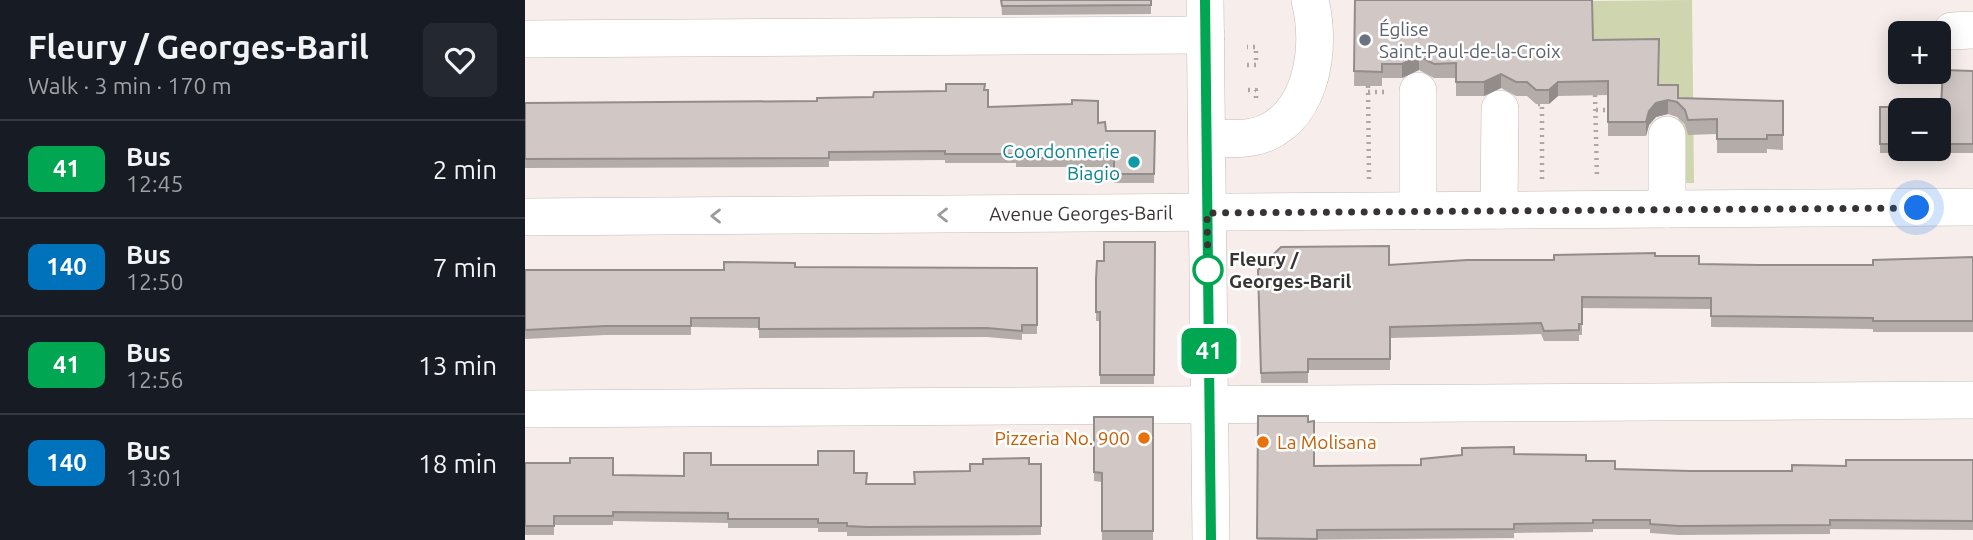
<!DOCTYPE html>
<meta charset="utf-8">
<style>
:root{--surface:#171b24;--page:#242831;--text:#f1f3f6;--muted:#9ea1a6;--line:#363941}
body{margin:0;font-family:Ubuntu,sans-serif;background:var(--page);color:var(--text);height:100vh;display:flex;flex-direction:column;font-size:26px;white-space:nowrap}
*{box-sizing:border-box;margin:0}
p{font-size:23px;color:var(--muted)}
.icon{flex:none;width:38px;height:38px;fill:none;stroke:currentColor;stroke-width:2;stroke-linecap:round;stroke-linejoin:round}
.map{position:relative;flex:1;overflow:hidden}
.drawer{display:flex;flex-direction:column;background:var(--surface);width:525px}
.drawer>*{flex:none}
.badge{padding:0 14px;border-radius:10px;font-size:24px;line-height:46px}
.tools{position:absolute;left:1363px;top:21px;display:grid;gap:14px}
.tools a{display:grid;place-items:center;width:63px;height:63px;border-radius:10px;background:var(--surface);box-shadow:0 4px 18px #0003;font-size:35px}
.you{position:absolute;width:35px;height:35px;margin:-18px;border:5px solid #fff;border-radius:50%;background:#1a73e8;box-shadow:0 0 0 10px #1a73e833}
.map>.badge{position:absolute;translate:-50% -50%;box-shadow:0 0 0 4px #fff}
.round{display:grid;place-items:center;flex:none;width:74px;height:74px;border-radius:10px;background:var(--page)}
.head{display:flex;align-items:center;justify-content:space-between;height:119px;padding:0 28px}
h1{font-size:33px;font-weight:700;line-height:52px}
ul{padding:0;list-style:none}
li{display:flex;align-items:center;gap:21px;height:98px;padding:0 28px;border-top:2px solid var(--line)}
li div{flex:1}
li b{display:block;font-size:26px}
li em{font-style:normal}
li .badge{min-width:77px;font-weight:700;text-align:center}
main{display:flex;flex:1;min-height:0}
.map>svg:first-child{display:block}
</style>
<main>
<section class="drawer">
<div class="head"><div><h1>Fleury / Georges-Baril</h1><p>Walk · 3 min · 170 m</p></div><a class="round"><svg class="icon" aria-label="heart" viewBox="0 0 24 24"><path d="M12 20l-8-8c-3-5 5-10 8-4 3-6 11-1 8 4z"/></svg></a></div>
<ul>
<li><span class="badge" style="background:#00a651;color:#fff">41</span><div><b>Bus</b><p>12:45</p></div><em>2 min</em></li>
<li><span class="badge" style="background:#0072bc;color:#fff">140</span><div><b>Bus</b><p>12:50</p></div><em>7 min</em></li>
<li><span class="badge" style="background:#00a651;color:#fff">41</span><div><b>Bus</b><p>12:56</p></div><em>13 min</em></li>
<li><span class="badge" style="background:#0072bc;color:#fff">140</span><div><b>Bus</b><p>13:01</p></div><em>18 min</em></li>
</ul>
</section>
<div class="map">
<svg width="1448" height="540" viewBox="0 0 1448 540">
<rect width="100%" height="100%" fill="#f7eeeb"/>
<path fill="#cfd5ae" d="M1167,0L1169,183H1155L1153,99L1068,55L1067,1Z"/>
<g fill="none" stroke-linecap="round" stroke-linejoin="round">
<defs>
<g id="minor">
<path d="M680,0L686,540"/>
<path d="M1427,31L1448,30"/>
<path d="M0,39L681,35"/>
<path d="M1142,135V209"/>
<path d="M682,138C700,138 723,141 741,133C789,111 796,45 785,0"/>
<path d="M974,210L975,109"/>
<path d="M893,211V91"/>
<path id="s1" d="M0,217L1448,207"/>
<path d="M0,409L1448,400"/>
</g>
</defs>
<use href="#minor" stroke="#c3bab7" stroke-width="38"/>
<path stroke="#aea7a5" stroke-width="4.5" stroke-dasharray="2 5" stroke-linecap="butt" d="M722,65H731V47H722
M843,86L844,179
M723,90H731V102
M843,92H860
M1070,95L1072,178
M1013,104H1017V179
M1071,110H1083"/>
<use href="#minor" stroke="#fff" stroke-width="37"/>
</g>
<path fill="#b4aca9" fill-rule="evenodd" d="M476,0H626V14L477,15Z
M830,0L1068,40L1153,98L1258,101V150L1242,149V153H1192V134L1163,135L1160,124L1152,117L1143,114L1131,117L1124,125L1121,136H1083V95L1033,96L1024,104H1011L1002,96H991L976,88L959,96H931V78H909L894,70L877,78H857V86H829Z
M1448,71V153H1355V107L1416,106ZM1376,110H1414V149H1376Z
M459,90L463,107L573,123L581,131H630L629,183H589V167H491V163H420V160L304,161V167L0,168V103L292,101Z
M630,242L629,384H575V321H571V279L579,261Z
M1029,255L1130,256L1174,264L1348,265L1448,257V332H1348V329L1186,327V309L1057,308V335H1054V341H1019L1016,334L865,338V370H783V383H736L733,270L1029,260Z
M270,267L512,268V334H497V340L462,337L234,338V328L166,327V335H80L0,339V270H199Z
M733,416L783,422L789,466L896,465L989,454L1061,461L1090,469L1165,471H1267L1321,466L1448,460V530L1305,529V534L1154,535L1125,533V529H1068V532L989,533V538L732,540Z
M569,417H628V540H577V482L569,481Z
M0,463L88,475L159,476L186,465L329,473L342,484H390L445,471L458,464H516V535L342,536H322V532H293V528H203V523L88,521V525H29V535H0Z"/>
<path fill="#928c8a" d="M894,56V70L877,78V64Z
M976,74V88L959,96V82Z
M1033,82V96L1024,104V90Z
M1143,100V114L1131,117L1124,125L1121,136V122L1124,111L1131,103Z"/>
<path fill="#d1c8c5" stroke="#928c8a" stroke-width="2" d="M476,0H626V5L477,6Z
M830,0H1067L1068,40L1134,39L1133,85H1153V98L1258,101V135H1242V139H1192V119L1163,120L1160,110L1152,102L1143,100L1131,103L1124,111L1121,122H1083V81L1033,82L1024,90H1011L1002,82H991L976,74L959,82H931V63L909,64L894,56L877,64H857V72L829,71Z
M1418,70L1448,71V144H1414V110H1376V144H1355V107H1368V104L1416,106Z
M421,84H460L459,90H463V107L547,104V100L573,101V123L580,122L581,131H630L629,174H589V158H491V154H420V151L304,152V158L0,159V103L292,101V98L348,97L349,92L421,91Z
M579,242H630L629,375H575V312H571V279L572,261H579Z
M864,246V265L942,260H1029V255L1130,253V256H1174V264L1235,265H1348V260L1448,257V321H1348V318L1186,316V298L1057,297V324H1054V330L1019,331L1016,323L865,327V359H783V372L736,373L733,270L756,247Z
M199,262L270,263V267L512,268V325H497V331L462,328L234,329V318H166V326H80L0,330V270H199Z
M733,416H783V422L789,421V466L896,465V459L937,455V448L989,447V454L1061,455V461H1090V469L1165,471H1267V465L1321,466V460H1448V521L1305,520V525L1154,526L1125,524V520H1068V523L989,524V529L792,530V539L732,538Z
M569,417H628V531H577V473L569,472Z
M293,451H329V473H342L341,484H390L389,472L445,471V464H458V459L504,458V464H516V526L342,527L322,526V523H293V519H203V513L88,512V516H29V526H0V463H45V458H88V475L159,476V453H186V465H293Z"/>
<defs><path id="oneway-chevron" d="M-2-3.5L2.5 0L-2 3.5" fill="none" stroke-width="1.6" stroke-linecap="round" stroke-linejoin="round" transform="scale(1.75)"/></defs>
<g stroke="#9b9a99">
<use href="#oneway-chevron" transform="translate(418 215) rotate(180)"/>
<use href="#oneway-chevron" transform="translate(191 216) rotate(180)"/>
</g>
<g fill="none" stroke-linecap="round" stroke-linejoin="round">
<defs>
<path id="line" d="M680,0L686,540"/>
</defs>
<use href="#line" stroke="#fff" stroke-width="16"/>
<use href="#line" stroke="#00a651" stroke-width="10"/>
<path stroke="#373433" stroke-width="7" stroke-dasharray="0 12.6" d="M683,270L682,213L1392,208"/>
</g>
<circle fill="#6b7280" stroke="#fff" stroke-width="2.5" cx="840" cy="40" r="7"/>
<circle fill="#0f9aa8" stroke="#fff" stroke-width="2.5" cx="609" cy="162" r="7"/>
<circle fill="#fff" stroke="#00a651" stroke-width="3.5" cx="683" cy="270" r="14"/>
<g fill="#e8710a" stroke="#fff" stroke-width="2.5">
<circle cx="619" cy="438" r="7"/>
<circle cx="738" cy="442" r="7"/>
</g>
<g text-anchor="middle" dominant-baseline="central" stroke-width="5" stroke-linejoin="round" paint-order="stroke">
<g font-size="19" fill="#5b616d" stroke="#fff" text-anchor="start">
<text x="854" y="29">Église<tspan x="854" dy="22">Saint-Paul-de-la-Croix</tspan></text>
</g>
<g font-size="19" fill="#0d838f" stroke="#fff" text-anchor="end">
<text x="595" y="151">Coordonnerie<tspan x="595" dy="22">Biagio</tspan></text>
</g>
<g font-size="19" fill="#373433" stroke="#fff">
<text stroke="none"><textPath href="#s1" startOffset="556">Avenue Georges-Baril</textPath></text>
</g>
<g font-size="19" font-weight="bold" fill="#373433" stroke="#fff" text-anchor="start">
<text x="704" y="259">Fleury /<tspan x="704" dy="22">Georges-Baril</tspan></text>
</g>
<g font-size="19" fill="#c56008" stroke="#fff" text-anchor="end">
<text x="605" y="438">Pizzeria No. 900</text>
<text x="752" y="442" text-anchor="start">La Molisana</text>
</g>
</g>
</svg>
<div class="tools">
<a>+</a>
<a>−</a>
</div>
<div class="you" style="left:1392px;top:208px"></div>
<b class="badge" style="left:684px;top:351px;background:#00a651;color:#fff">41</b>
</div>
</main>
